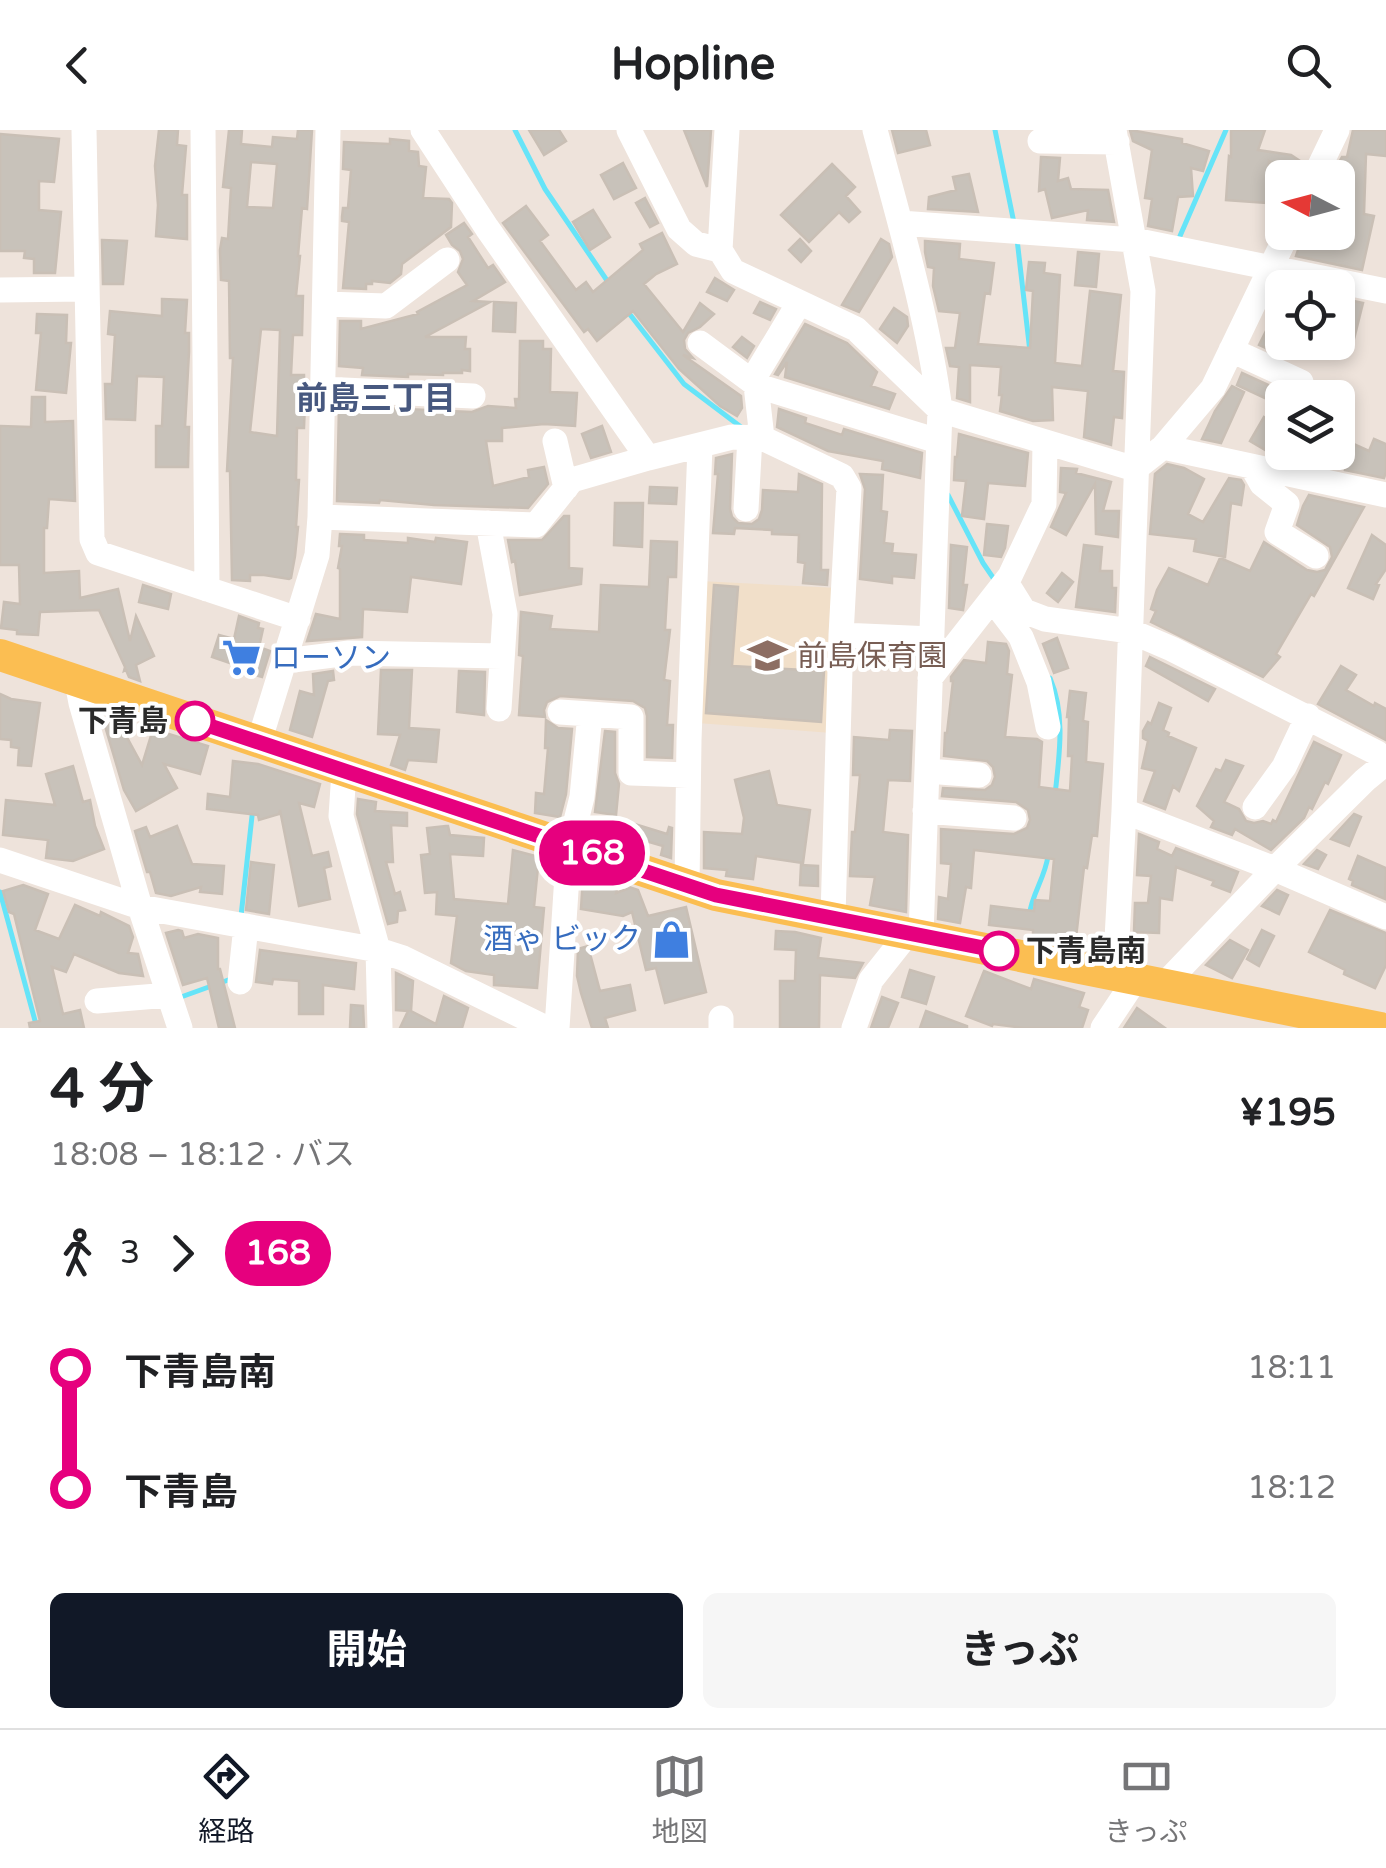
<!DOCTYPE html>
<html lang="ja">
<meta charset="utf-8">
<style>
:root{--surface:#fff;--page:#f6f6f6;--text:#202124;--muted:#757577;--line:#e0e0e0;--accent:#111827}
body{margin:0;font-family:"Varela Round","Noto Sans JP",sans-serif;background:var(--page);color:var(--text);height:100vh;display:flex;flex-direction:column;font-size:38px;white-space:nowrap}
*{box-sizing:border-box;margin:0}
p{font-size:32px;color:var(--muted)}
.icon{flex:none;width:55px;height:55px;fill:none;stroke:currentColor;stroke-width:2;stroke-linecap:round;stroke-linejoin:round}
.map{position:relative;height:898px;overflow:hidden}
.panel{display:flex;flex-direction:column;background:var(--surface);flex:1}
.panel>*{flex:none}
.badge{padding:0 20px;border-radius:32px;font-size:35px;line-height:65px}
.needle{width:65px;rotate:276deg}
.fabs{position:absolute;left:1265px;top:30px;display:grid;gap:20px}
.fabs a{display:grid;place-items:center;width:90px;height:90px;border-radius:15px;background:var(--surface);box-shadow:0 5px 15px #0003;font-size:50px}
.map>.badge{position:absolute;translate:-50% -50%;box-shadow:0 0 0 5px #fff}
.legs{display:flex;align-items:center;gap:15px;height:110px;padding:0 50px;font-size:32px}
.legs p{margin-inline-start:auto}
.summary{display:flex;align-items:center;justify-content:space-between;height:170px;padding:0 50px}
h1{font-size:55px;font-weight:700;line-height:75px}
.action{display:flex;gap:20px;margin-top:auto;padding:20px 50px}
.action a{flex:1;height:115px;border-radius:15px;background:var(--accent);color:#fff;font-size:40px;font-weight:700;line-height:115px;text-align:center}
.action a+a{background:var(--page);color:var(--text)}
ul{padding:0 50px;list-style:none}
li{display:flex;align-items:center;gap:35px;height:120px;font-size:38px}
li i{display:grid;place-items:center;width:15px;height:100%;margin:0 12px;background:currentColor}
li i::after{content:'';width:25px;height:25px;margin:-12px;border:8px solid;border-radius:50%;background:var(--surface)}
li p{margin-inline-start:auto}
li:first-child i{background:linear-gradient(#0000 50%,currentColor 0)}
li:last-child i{background:linear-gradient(currentColor 50%,#0000 0)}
header{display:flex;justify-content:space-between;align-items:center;height:130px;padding:0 50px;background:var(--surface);font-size:45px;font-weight:700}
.dock{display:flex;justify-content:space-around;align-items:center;height:140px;border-top:2px solid var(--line);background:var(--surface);font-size:28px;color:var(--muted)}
.dock a{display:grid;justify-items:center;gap:5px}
.dock .current{color:var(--accent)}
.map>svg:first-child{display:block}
</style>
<header><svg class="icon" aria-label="back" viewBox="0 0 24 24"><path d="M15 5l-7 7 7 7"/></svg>Hopline<svg class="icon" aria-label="search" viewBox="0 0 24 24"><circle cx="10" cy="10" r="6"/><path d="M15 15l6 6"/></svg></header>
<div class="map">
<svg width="1386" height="898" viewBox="0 0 1386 898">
<rect width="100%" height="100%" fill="#eee3db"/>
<path fill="#f1dfc9" d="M700,451L838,458L832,603L697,593Z"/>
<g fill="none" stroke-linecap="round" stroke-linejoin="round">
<path stroke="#66e4f8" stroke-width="5" d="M515,0L545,59L608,152
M995,0L1014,93
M1180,106L1226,0
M1017,109L1030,222
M628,182L684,254L741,297
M948,365L983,433L996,452
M1050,548C1066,585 1059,627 1055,665
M0,762L37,898
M241,786L253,677
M1029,786C1032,763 1045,748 1048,726
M181,867L231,849"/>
</g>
<path fill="#c8c2ba" stroke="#c9bfb5" stroke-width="2.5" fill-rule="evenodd" d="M159,0H178L177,15L186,16L182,65H187V109L156,106L158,75L155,36Z
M229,0H242L241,14L272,17L273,7L297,9L298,0H312L307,79L302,78L298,126H300L296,166H303L302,205H293L291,245H304L305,272L304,298H297L296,350H299L296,397H298L295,426L291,448L289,449L264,445H250V451L232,450L230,341H227L233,228H230L229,151L221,150L220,120L222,108L228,109L231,58L223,57ZM251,32L277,34L273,78L247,77ZM261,199L280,200L277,306L250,302Z
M529,0H559L566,11L544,25Z
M684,0H711L707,57Z
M892,0H926L930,15L898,23Z
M1130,0L1182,9V13L1209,21L1203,41L1191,38L1193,66L1178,67L1172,101L1148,96L1152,69L1145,68L1152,20L1133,11Z
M1231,0H1265L1258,20L1291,25L1303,33L1295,48L1269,31L1266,73L1226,70L1229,26L1231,27Z
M1353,0H1386V26L1366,24L1364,84L1374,86L1362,140L1296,126L1304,102H1346L1354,71H1338V34L1342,27H1347Z
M0,4L59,9L54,52L39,51V80L61,82L55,143H34V129L24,128L25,121H0Z
M390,9L409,11V21L418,22L419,36L426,37L423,68L449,69L452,73L451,97L402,134L401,144L390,153L372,151V154H366V159L343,158L349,92L342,91V87L343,78H348L351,40L343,39L344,12L390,14Z
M1041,27L1060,28L1058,51L1068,48L1071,59L1108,60L1114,92L1087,90L1088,80L1052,88L1045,59L1039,61Z
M623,33L636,58L614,69L601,45Z
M832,34L855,57L846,66L860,82L849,92L839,82L809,112L781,85Z
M969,44L978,82L928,79L929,67L956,60L953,47Z
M645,68L658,93L650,97L636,73Z
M526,76L548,105L540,111L576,160L586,152L593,162L643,120L640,114L662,103L677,134L656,144L644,154L683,202L700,173L714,184L700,197L688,203L684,210L685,219L693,228L683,225L741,266L742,278L737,286L720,276L679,239L633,181L597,211L588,199L584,202L503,93Z
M593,80L610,107L590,120L573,92Z
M464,93L472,104L468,107L488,138L493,135L505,152L473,171L490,172L425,207H466L465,219H470V241L462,240V243H443V245L408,244V247L362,245L363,238L339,236L340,191H361V199L418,184L417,182L467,155L458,142L463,129L460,121L452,115L446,105Z
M800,109L811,121L801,132L789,120Z
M881,109L889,114L892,127L859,182L842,175Z
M102,110L127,111L123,154H103Z
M925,111L960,114L959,129L994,133L990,164L985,163L978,214L1030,218L1033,161L1026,160L1029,132L1045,133L1044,143L1060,145L1055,233L1082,236L1090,161L1121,165L1113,241L1124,242L1122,288L1114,287L1111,315L1084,307L1088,261L1052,257L1053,290L1033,291L1000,281L1002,265H999L1001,237L970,235V272L957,268L959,237L950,236L946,218H955L960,183L939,181L933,156L934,138L928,137L925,122Z
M1078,122L1099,124L1096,157L1075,155Z
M715,148L734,160L727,171L707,162Z
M1280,156L1282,157V212H1287L1281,225L1259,215L1275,183L1268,181Z
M1339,168L1363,173L1354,209L1338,205Z
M162,169L187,170L185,203H189V222L185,297H189L188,337H156V296H162L164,247L137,246L135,290L106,289L105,254H112L115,205L108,204L110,181L162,186Z
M494,172L516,173L515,202L493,201Z
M760,172L776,179L770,190L754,183Z
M894,178L907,187L908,196L897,213L880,199Z
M37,184L67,185L66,213H71L66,263L36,260L41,203H36Z
M805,194L847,213L877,242L871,256L895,264L889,279L785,247L787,232L778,245L775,244Z
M742,207L754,216L747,228L733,217Z
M520,211H543V219H551L550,262L577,263L575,296L544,294L502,298V311H486L493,356L529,347L528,340L544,337L548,354L528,378L434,375L380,370L379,373L337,371L339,276L472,282L488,276L516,278L515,269H519Z
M1242,243L1288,264L1286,268H1282V276L1237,255Z
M1232,256L1244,262L1221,313L1202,309L1215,281Z
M32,267H45V292L73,291L75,371L49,369L47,398H44V443L79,441L80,468L118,459L130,511L136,486L154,526L136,535L140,551L129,547L126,540L124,541L125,537L99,480L40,482L38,505L17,504V500L1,498L4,472L20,474L19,435H0V296L31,297Z
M779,279L806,288L805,293L842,305L844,299L922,323L920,348L882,339L883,331L828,321L777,297Z
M1264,287L1282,297L1267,321L1250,311Z
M602,296L611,322L591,328L582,304Z
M959,304L1028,323L1025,356L988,353L984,389L962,386L966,351L954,350L955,327H957Z
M1338,307L1369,321L1374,309L1386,314V342L1384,348L1345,340L1346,336L1338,332Z
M732,324L730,379L732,387L738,393L752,394L759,389L762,380L763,360L798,362L799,344L822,354L821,440H828L827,455L803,453L805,433L798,432L799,405L772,404V400L735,398L734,404L713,403L718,344H715L716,328Z
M1167,334L1184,338L1204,349L1188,384L1203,392L1229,348L1241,350L1244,355L1241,375L1231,373L1225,427L1194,421L1196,409L1150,404L1155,344Z
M1061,338L1077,339L1076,343L1111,352L1103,381H1119L1118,407L1096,404L1095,354L1066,405L1051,397L1066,363L1060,362Z
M860,344L883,345L881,381L887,382L884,413L893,414L892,423L916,425L914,448L892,446V453L860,449L865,359Z
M650,357L677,358L676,374L649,373Z
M1309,365L1364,377L1314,466L1311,464L1276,524L1280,527L1263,547L1151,492L1156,481L1151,479L1157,460L1169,438L1208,455L1220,428L1250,441L1264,412L1307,440L1317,442L1325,440L1332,427L1330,417L1297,395L1303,376Z
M615,373H643L642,417L614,415Z
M564,386H569V438L582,439L581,454L520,465L515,431L512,432L508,410H542Z
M987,394L1008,396L1005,418L1001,427L984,425Z
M340,404L364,405V410L408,413V408L435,412L436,408L467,412L461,454L411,447L407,482L363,479L362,507L307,511L316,484L340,489V439L338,438L342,416H339Z
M1372,405L1386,415V439L1376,454L1379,455L1373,469L1348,458Z
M651,411L677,412L676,447H668L665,500H670L664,550L670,551L667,595H673L672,628L647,627V586L645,578L633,571L560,566L547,572L544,580L545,587L519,585L523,526L519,525L521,482L552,486L550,499L599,502L601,455L649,457Z
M951,415L967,417L963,455H967L963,480L949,478Z
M1084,415L1102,417L1100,441H1112V458H1116L1115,482L1076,477Z
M1062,443L1073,452L1058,472L1047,463Z
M143,455L171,464L168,479L139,472Z
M714,455L738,457L732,536L824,541L821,592L706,583Z
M239,486L259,493L258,498L263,499L259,517L270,521L262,547L241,541L242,530L234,528L233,534L212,527L219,505L234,509Z
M1057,508L1068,538L1054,543L1043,514Z
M988,512L1006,514L1009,521L1007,544L1012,545L1005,607L1037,609L1042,612L1039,657L1070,661L1072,626H1068L1069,587H1067L1070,561L1086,563L1083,591L1088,592L1086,632L1103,634L1097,706L1092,705L1087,738L1084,737L1075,817L1058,813V811L1033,808V800L989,795L991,776L1034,781L1035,770L1050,771L1054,729L974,720L971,758L966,757L960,793L938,789L939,767L948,769L951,734L941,733V699L1014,704L1027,698L1030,690L1028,680L1016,672L942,666L943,658L985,660L992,655L995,647L993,637L987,631L944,626L945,603H947L953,551H951V547L964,530L986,533Z
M1150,527L1215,559L1208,571L1146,536Z
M1341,536L1356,545L1346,560L1374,576L1375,573L1386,579V610L1318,574Z
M381,540H412L409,598L439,600L436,632L408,630L405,640L391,635L400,605L378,604Z
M333,541L334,550L328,551L312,607L290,600L300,561L314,565L313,544Z
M459,541L485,542L484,585L457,582Z
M0,564L11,569L40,573L31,636L18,635L19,618L11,617V610L0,609Z
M1159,573L1171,578L1163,600L1169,603L1168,606L1196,618L1179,661L1173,656L1165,679L1144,671L1155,641L1142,638L1148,611L1143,608V601L1148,592L1151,594Z
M117,589L142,635L153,599L208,616L200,644L164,634L177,658L136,681L124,660L105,596Z
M546,590L558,598L572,599L566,664L560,687L535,683L536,663L544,664L548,618H545Z
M890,600L912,601L910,651L888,650L883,702L908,705L906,782L870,775L875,747L850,746L852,702H855L860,645H853L854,607L889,610Z
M605,601L615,602V643L619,654L616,685L595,682Z
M1314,612L1341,625L1328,654L1325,652L1312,679L1309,677L1304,688L1271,720L1235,699L1232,705L1211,697L1214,691L1197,676L1216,639L1221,641L1226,630L1243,636L1224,672L1239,679L1246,691L1254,693L1263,691L1271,694L1273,690L1276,692Z
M233,631L258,634L320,654L314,677L299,673L312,726L328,722L331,736L324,738L330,769L299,776L280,680L279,684L259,690L258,685L207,679L208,664L230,667Z
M73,636L83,672L90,670L95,696L104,719L73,731L46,728L48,710L3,705L6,670L55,675L46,644Z
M769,641L777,675L810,680L803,733L756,726L753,749L726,746L727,740L704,738V702L742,704L744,688L735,650Z
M358,669L376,672L375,681L407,683V696L391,695L393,732H386L395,764L400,762L405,780L398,781L397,792L388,794L357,684Z
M1354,684L1361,687L1349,716L1331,709Z
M615,688L667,704L669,697L672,698L671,728L661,725L663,716L611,701Z
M177,696L192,734L224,736L222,764L200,762L201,757L171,766L156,763L150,742H147L135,701L146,697L150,707Z
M446,696H448L450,705L484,708L483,726L450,724L454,769L508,774L513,720L539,727L534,777L544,778L537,858L494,855V845L466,841L451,833L457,786L436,784L437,762L425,763L421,725L430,724L427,698Z
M1139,704L1159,712L1157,719L1172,726L1176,718L1238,742L1230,762L1212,755L1214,751L1176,737L1172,770L1160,768L1159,803L1134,802L1135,773H1148L1151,746L1137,745Z
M1317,720L1326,725L1318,739L1304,734Z
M1358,726L1386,738L1385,769L1352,755L1353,751L1349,749Z
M251,732L274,735L269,784L246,780Z
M801,735L818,736V756L800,755Z
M583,747L618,753L616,763L627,759L626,756L638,760L648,786L686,777L706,862L665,873L656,838L646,840L632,782L623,786L581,779Z
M23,755L48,764L35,800L59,809L75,775L100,786L101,782L129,796L133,807L128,823L138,824L143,846L119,843L74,824L66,842L52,837L63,884L80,880L84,898H30L29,893L40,891L14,784L9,782L3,761Z
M1277,760L1288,765L1279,784L1262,776Z
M1330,780L1386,803V835L1375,858L1344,844L1345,840L1309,822Z
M178,800L182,801L184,808L198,804L218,808V839H220L235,898H219L207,848L183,855L166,803Z
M1262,800L1274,806L1259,836L1247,829Z
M776,801L795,802L821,808L818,828L863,833L855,848L820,845L819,898H780V851H795L796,820L775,819Z
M1230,810L1248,820L1232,848L1206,835Z
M588,816L600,861L630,855L635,880L605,888L608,898H592L581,863L577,846L578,819Z
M260,820L356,833L354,859L323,855V884H299V851L273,849L272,854L256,852Z
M910,840L934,847L926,874L902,867Z
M984,841L1031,859L1034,849L1084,863L1079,877L1088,880L1082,898H1024L993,894L992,896L966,886Z
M396,843L413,851L411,881L436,894L444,866L468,878L462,898H400L408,881L396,880Z
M882,867L898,873L888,898H871Z
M351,875L363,876L364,898H350Z
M1137,878L1165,898H1124Z
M926,881L967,896V898H920Z"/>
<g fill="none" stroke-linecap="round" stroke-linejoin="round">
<path stroke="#fff" stroke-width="25" d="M84,0L92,409L98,423L298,489
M203,0L207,459
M423,0L487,98L648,328
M629,0L679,99L696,114L720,120L733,141L856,199L940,280L1135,339L1163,317L1213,258L1288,102
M875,0C899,90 928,187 940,280L921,805
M1114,0L1143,161L1124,681L1115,845
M1040,11L1117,12
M1314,48L1337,0
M900,93L1134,110L1386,161
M720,120L727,0
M0,160L86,159
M325,174L386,176L447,130
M700,213L758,256L938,311
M1231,220L1301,252
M322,259L473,266
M762,308L755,246L799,173
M555,311L566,358
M1163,317L1386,365
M1253,338L1262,354L1287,374L1277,402L1316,426
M746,379L750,307
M320,387L536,395L572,350L648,328L732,307L762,308L842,346L849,358L841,505L833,787
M488,393L505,484L499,579
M1006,452L1024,481L1045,489L1130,501L1172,519L1377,623L1385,634
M992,469L1021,507L1039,552L1048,597
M841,505L932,509
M285,531L349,523L502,526
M930,548L1010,446L1044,374L1045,312
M77,552L81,573L140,777L180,898
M560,582L590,584
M259,612L317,425L320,387L328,0
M927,641L979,645
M344,642L341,686L378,820L380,898
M1255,677L1284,637L1308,586
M925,681L1014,688
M1124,681L1275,739L1386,787
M573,703L582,667L590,584L631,587V643L688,645
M0,730L140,777L378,820L403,828L546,898
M687,756L689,610L700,316
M240,852L246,796
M1163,856L1275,739L1365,650L1386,633
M97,871L169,865
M557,898L569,715
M721,898V888
M854,898L871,850L909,802
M1103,898L1135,850"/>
<path stroke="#fbbe52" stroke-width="32" d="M0,525L716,765L1380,898"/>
</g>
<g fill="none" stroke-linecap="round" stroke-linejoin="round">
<defs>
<path id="line-1" d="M195,591L716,765L999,821"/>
</defs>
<use href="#line-1" stroke="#fff" stroke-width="22"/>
<use href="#line-1" stroke="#e6007e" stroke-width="15"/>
</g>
<defs>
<symbol id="school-bare" viewBox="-9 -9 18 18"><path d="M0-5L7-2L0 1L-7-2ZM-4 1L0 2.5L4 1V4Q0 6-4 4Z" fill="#8d6e63" stroke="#fff" stroke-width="2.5" paint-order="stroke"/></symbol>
<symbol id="supermarket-bare" viewBox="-9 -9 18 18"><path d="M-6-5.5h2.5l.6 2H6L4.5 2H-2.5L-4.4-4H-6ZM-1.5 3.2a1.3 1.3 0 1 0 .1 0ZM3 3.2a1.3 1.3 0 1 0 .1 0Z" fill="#3f7fe0" stroke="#fff" stroke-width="2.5" paint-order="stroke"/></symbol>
<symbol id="shop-bare" viewBox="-9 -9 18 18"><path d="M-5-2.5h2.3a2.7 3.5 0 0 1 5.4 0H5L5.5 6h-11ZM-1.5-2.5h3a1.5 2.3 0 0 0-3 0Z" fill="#3f7fe0" stroke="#fff" stroke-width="2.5" paint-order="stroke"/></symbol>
</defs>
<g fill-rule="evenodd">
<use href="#school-bare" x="740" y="498" width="55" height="55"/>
<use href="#supermarket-bare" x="214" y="500" width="55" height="55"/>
<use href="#shop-bare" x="644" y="782" width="55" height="55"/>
</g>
<g fill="#fff" stroke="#e6007e" stroke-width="5">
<circle cx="195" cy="591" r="18"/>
<circle cx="999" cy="821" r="18"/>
</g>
<g text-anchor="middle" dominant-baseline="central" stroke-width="8" stroke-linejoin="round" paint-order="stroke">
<g font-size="30" fill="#785e54" stroke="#fff" text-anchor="start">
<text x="797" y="526">前島保育園</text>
</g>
<g font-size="30" fill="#366cbe" stroke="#fff" text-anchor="start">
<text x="271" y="528">ローソン</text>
<text x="641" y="809" text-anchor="end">酒ゃ ビック</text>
</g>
<g font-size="30" font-weight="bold" fill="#2a2a2a" stroke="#fff" text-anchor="end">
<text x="168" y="591">下青島</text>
<text x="1026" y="821" text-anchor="start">下青島南</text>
</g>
<g font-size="32" font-weight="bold" fill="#47587f" stroke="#fff">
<text x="376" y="269">前島三丁目</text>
</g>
</g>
</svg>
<div class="fabs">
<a><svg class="needle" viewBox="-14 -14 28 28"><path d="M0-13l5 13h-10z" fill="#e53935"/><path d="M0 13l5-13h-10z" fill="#757577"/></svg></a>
<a><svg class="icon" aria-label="locate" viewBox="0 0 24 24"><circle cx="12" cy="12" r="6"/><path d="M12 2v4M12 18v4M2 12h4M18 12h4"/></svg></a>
<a><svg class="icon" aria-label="layers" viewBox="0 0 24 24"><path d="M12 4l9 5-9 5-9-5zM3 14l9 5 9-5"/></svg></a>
</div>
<b class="badge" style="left:592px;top:723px;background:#e6007e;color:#fff">168</b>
</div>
<section class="panel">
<div class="summary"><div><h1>4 分</h1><p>18:08 – 18:12 · バス</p></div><b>¥195</b></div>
<div class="legs"><svg class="icon" aria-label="walk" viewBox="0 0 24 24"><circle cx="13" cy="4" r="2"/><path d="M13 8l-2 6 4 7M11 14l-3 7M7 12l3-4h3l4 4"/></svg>3<svg class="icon" aria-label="forward" viewBox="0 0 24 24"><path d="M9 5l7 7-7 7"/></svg><b class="badge" style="background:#e6007e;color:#fff">168</b></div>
<ul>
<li><i style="color:#e6007e"></i><b>下青島南</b><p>18:11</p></li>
<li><i style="color:#e6007e"></i><b>下青島</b><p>18:12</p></li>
</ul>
<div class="action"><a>開始</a><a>きっぷ</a></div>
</section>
<nav class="dock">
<a class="current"><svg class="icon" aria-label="directions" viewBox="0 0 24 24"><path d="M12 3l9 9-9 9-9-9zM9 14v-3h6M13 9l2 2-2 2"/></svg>経路</a>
<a><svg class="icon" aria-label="map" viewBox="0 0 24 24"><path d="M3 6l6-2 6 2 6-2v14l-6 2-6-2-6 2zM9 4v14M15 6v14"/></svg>地図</a>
<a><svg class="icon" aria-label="tickets" viewBox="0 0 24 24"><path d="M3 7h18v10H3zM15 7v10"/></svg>きっぷ</a>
</nav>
